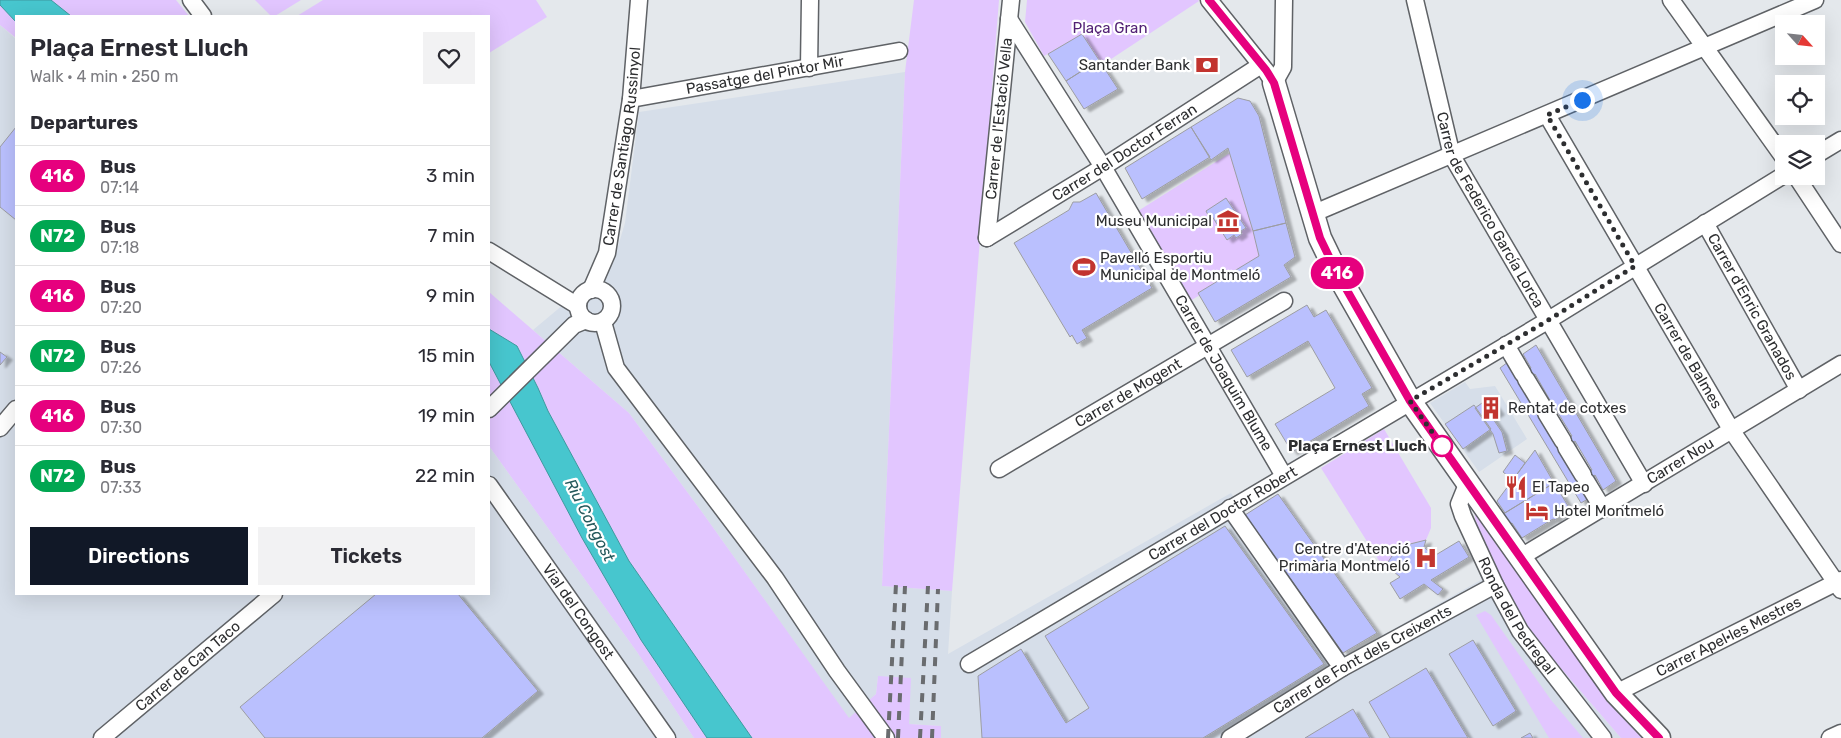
<!DOCTYPE html>
<meta charset="utf-8">
<style>
:root{--surface:#fff;--page:#f2f2f3;--text:#2b2b33;--muted:#7c7c81;--line:#e1e1e2;--accent:#111827}
body{margin:0;font-family:Rubik,sans-serif;background:var(--page);color:var(--text);height:100vh;display:flex;flex-direction:column;font-size:19px;white-space:nowrap}
*{box-sizing:border-box;margin:0}
p{font-size:16px;color:var(--muted)}
.icon{flex:none;width:28px;height:28px;fill:none;stroke:currentColor;stroke-width:2;stroke-linecap:round;stroke-linejoin:round}
.map{position:relative;flex:1;overflow:hidden}
.panel{position:absolute;left:15px;top:15px;width:475px;height:580px;display:flex;flex-direction:column;background:var(--surface);border-radius:0px;box-shadow:0 5px 20px #0002}
.panel>*{flex:none}
.badge{padding:0 10px;border-radius:16px;font-size:18px;line-height:32px}
.needle{width:32px;rotate:117deg}
.buttons{position:absolute;left:1775px;top:15px;display:grid;gap:10px}
.buttons a{display:grid;place-items:center;width:50px;height:50px;border-radius:0px;background:var(--surface);box-shadow:0 5px 20px #0002;font-size:25px}
.you{position:absolute;width:25px;height:25px;margin:-12px;border:4px solid #fff;border-radius:50%;background:#1a73e8;box-shadow:0 0 0 8px #1a73e833}
.map>.badge{position:absolute;translate:-50% -50%;box-shadow:0 0 0 2px #fff}
h2{padding:0 15px;font-size:19px;line-height:45px}
.round{display:grid;place-items:center;flex:none;width:52px;height:52px;border-radius:0px;background:var(--page)}
.summary{display:flex;align-items:center;justify-content:space-between;height:85px;padding:0 15px}
h1{font-size:24px;font-weight:600;line-height:38px}
.primary-button{display:flex;gap:10px;margin-top:auto;padding:10px 15px}
.primary-button a{flex:1;height:58px;border-radius:0px;background:var(--accent);color:#fff;font-size:20px;font-weight:600;line-height:58px;text-align:center}
.primary-button a+a{background:var(--page);color:var(--text)}
ul{padding:0;list-style:none}
li{display:flex;align-items:center;gap:15px;height:60px;padding:0 15px;border-top:1px solid var(--line)}
li div{flex:1}
li b{display:block;font-size:19px}
li em{font-style:normal}
li .badge{min-width:55px;font-weight:700;text-align:center}
.map>svg:first-child{display:block}
</style>
<div class="map">
<svg width="1841" height="738" viewBox="0 0 1841 738">
<defs>
<filter id="shadow"><feDropShadow dx="5.5" dy="3" stdDeviation="1" flood-color="#0004"/></filter>
</defs>
<rect width="100%" height="100%" fill="#e4e8ec"/>
<path fill="#d6dee9" d="M0,25L16,39V594H489V446L637,652L694,738H0Z
M905,72L882,586L952,591L948,654L1231,493L1342,658L1497,571L1533,636L1621,738H941V726L909,724L878,676L876,694L849,719L702,512L629,413L533,330L613,263L625,223L639,112Z
M1465,382L1470,389L1495,386L1527,439L1479,472L1430,403Z"/>
<path fill="#e2c6ff" d="M51,0H176L189,16H71Z
M255,0H301L275,16H271Z
M323,0H536L547,17L489,53V16H297Z
M914,0H999L952,591L882,586L905,72Z
M1027,0H1198L1199,1L1102,65L1082,34L1044,56L1025,22Z
M0,5L16,22V38L0,25Z
M1233,151L1261,258L1190,301L1138,211Z
M489,292L629,413L702,512L849,718L876,694L878,676L911,678L909,724L941,726V738H752L629,561L548,411L538,388L517,346L489,329Z
M489,362L582,538L641,640L707,738H694L637,652L489,446Z
M1384,429L1431,508V528L1426,540L1398,547L1386,565L1383,567L1321,468Z
M1474,507L1647,738H1621L1533,636L1497,571L1476,526Z
M1485,611L1491,615L1551,700L1583,738H1549L1476,615Z"/>
<path fill="#47c6ce" stroke="#3f989f" d="M0,0H51L71,16H16V22L0,5Z
M489,329L517,346L538,388L548,411L629,561L752,738H707L641,640L582,538L489,362Z"/>
<path fill="#bac0fe" stroke="#9c9da2" fill-rule="evenodd" filter="url(#shadow)" d="M1082,34L1099,60L1066,81L1048,54Z
M1099,60L1118,89L1084,109L1066,81Z
M1238,98L1250,101L1259,116L1286,223L1253,231L1228,148L1211,160L1191,127Z
M16,127V220L0,207V147Z
M1191,127L1210,157L1142,199L1125,168Z
M1096,193L1152,288L1082,330L1087,338L1077,344L1072,335L1070,337L1014,243L1069,210L1073,202H1080Z
M1226,198L1246,228L1241,231L1242,234L1236,238L1234,235L1227,240L1210,213L1208,215L1206,211Z
M1286,223L1295,257L1284,265L1291,277L1215,322L1198,293L1259,256L1253,231Z
M1307,305L1314,317L1326,310L1372,388L1362,394L1369,406L1292,452L1275,424L1335,388L1308,341L1247,377L1231,350Z
M1536,345L1616,481L1603,490L1595,475L1586,482L1593,496L1581,503L1500,368L1512,359L1523,374L1531,368L1523,354ZM1535,374L1551,402L1541,408L1525,380ZM1555,408L1572,436L1562,442L1545,413ZM1575,441L1592,470L1582,476L1565,447Z
M0,352L7,357L0,365Z
M1490,399L1499,412L1491,417L1482,403Z
M1482,403L1502,432L1507,451L1499,453L1493,434L1475,408Z
M1474,405L1491,429L1463,449L1445,424Z
M1535,450L1554,483L1505,513L1497,501Z
M1515,455L1525,463L1513,480L1503,472Z
M1554,483L1570,509L1557,517L1556,520L1553,519L1522,538L1512,523L1510,524L1503,514Z
M1278,494L1377,633L1343,653L1245,515Z
M1225,526L1324,664L1203,738H982L978,676L1021,649L1066,723L1089,708L1045,636Z
M1426,540L1424,547L1434,556L1459,541L1469,557L1431,580L1443,589L1438,595L1424,584L1400,599L1390,583L1400,577L1386,565L1398,547Z
M376,594H458L538,691L482,738H265L240,707Z
M1473,640L1516,711L1493,726L1449,654Z
M1426,668L1468,738H1390L1369,702Z
M1353,709L1370,738H1305Z
M1530,733L1533,738H1521Z"/>
<g fill="none" stroke-linecap="round" stroke-linejoin="round">
<defs>
<g id="street">
<path d="M191,0L203,16"/>
<path d="M1209,0L1266,71L1274,83L1283,67L1284,0"/>
<path id="s1" d="M1415,0L1452,156L1644,484"/>
<path d="M1671,0L1784,158"/>
<path id="s2" d="M1009,19L1103,167L1284,476"/>
<path d="M809,68L810,0"/>
<path id="s3" d="M631,99L899,51"/>
<path id="s4" d="M1547,115L1732,431L1841,590"/>
<path d="M1816,155L1841,140"/>
<path d="M1796,176L1841,244"/>
<path d="M1312,214L1815,0"/>
<path id="s5" d="M1705,223L1799,390"/>
<path id="s6" d="M987,238L1103,167L1261,65"/>
<path id="s7" d="M987,238L1011,0"/>
<path d="M489,251L578,306"/>
<circle cx="595" cy="306" r="17"/>
<path id="s8" d="M591,290L607,253L631,99L639,0"/>
<path d="M603,322L616,368L775,578L837,671L886,738"/>
<path d="M1506,345L1523,374"/>
<path d="M1526,379L1543,407"/>
<path d="M489,409L574,325L586,320"/>
<path d="M1546,413L1563,441"/>
<path d="M0,428L16,409"/>
<path d="M1566,447L1583,475"/>
<path id="s9" d="M999,469L1284,301"/>
<path d="M1586,481L1603,509"/>
<path id="s10" d="M1468,482L1459,504L1463,516L1495,585L1520,631L1603,738"/>
<path id="s11" d="M489,485L667,738"/>
<path d="M1230,508L1342,668"/>
<path id="s12" d="M1521,557L1841,364"/>
<path id="s13" d="M969,664L1547,321L1784,175"/>
<path id="s14" d="M1616,693L1841,580"/>
<path id="s15" d="M102,738L274,594"/>
<path id="s16" d="M1230,738L1342,668L1495,585"/>
<path d="M1830,738L1841,733"/>
</g>
<path id="secondary" d="M1274,83L1320,238L1336,271L1410,401L1616,693L1659,738"/>
</defs>
<use href="#street" stroke="#5f6266" stroke-width="19"/>
<use href="#secondary" stroke="#5f6266" stroke-width="25"/>
<use href="#street" stroke="#fff" stroke-width="16"/>
<use href="#secondary" stroke="#fff" stroke-width="22"/>
<path stroke="#6a6c6f" stroke-width="4" stroke-dasharray="9 9" stroke-linecap="butt" d="M888,738L896,584
M898,738L905,586
M920,738L928,586
M932,738L938,589"/>
</g>
<g fill="none" stroke-linecap="round" stroke-linejoin="round">
<defs>
<path id="line" d="M1209,0L1266,70L1274,83L1320,238L1336,271L1410,401L1616,693L1659,738"/>
</defs>
<use href="#line" stroke="#fff" stroke-width="11"/>
<use href="#line" stroke="#e6007e" stroke-width="8"/>
<path stroke="#2d2e30" stroke-width="5" stroke-dasharray="0 9" d="M1442,446L1410,401L1547,321L1635,266L1547,115L1582,100"/>
</g>
<defs>
<symbol id="bank-bare" viewBox="-9 -9 18 18"><path d="M-6-4H6V4H-6ZM0-2.3a2.3 2.3 0 1 0 0 4.6a2.3 2.3 0 1 0 0-4.6Z" fill="#c2342f" stroke="#fff" stroke-width="2.5" paint-order="stroke"/></symbol>
<symbol id="museum-bare" viewBox="-9 -9 18 18"><path d="M0-6L6-3V-2H-6V-3ZM-5-1h2V3h-2ZM-1-1h2V3h-2ZM3-1h2V3H3ZM-6 4H6V6H-6Z" fill="#c2342f" stroke="#fff" stroke-width="2.5" paint-order="stroke"/></symbol>
<symbol id="stadium-bare" viewBox="-9 -9 18 18"><path d="M0-5a6.5 5 0 1 0 0 10a6.5 5 0 1 0 0-10ZM-3.5-1.8h7v3.6h-7Z" fill="#c2342f" stroke="#fff" stroke-width="2.5" paint-order="stroke"/></symbol>
<symbol id="building-bare" viewBox="-9 -9 18 18"><path d="M-4-6H4V6H1V3H-1V6H-4ZM-2.5-4.3h1.7v1.8h-1.7ZM.8-4.3h1.7v1.8H.8ZM-2.5-1h1.7V.8h-1.7ZM.8-1h1.7V.8H.8Z" fill="#c2342f" stroke="#fff" stroke-width="2.5" paint-order="stroke"/></symbol>
<symbol id="restaurant-bare" viewBox="-9 -9 18 18"><path d="M-5-6h1v4h1v-4h1v4h1v-4h1v5L-1.5 .5V6h-2V.5L-5-1ZM5-6V6H3V1.5H1.5Q1.5-4 5-6Z" fill="#c2342f" stroke="#fff" stroke-width="2.5" paint-order="stroke"/></symbol>
<symbol id="hotel-bare" viewBox="-9 -9 18 18"><path d="M-6-4.5h1.5V1H6V5H4.5V3h-9V5H-6ZM-4 0a1.8 1.8 0 1 1 3.6 0ZM.5 0V-2.5h3Q6-2.5 6 0Z" fill="#c2342f" stroke="#fff" stroke-width="2.5" paint-order="stroke"/></symbol>
<symbol id="hospital-bare" viewBox="-9 -9 18 18"><path d="M-5-5h3v3.5h4V-5h3V5h-3V1.5h-4V5h-3Z" fill="#c2342f" stroke="#fff" stroke-width="2.5" paint-order="stroke"/></symbol>
</defs>
<g fill-rule="evenodd">
<use href="#bank-bare" x="1191" y="49" width="32" height="32"/>
<use href="#museum-bare" x="1212" y="205" width="32" height="32"/>
<use href="#stadium-bare" x="1068" y="251" width="32" height="32"/>
<use href="#building-bare" x="1475" y="392" width="32" height="32"/>
<use href="#restaurant-bare" x="1500" y="471" width="32" height="32"/>
<use href="#hotel-bare" x="1521" y="495" width="32" height="32"/>
<use href="#hospital-bare" x="1410" y="542" width="32" height="32"/>
</g>
<circle fill="#fff" stroke="#e6007e" stroke-width="2.5" cx="1442" cy="446" r="10"/>
<g text-anchor="middle" dominant-baseline="central" stroke-width="4.5" stroke-linejoin="round" paint-order="stroke">
<g font-size="15" fill="#522175" stroke="#fff">
<text x="1110" y="28">Plaça Gran</text>
</g>
<g font-size="15" fill="#2d2e30" stroke="#fff" text-anchor="start">
<text x="1190" y="65" text-anchor="end">Santander Bank</text>
<text x="1212" y="221" text-anchor="end">Museu Municipal</text>
<text x="1100" y="258">Pavelló Esportiu<tspan x="1100" dy="17">Municipal de Montmeló</tspan></text>
<text x="1508" y="408">Rentat de cotxes</text>
<text x="1532" y="487">El Tapeo</text>
<text x="1554" y="511">Hotel Montmeló</text>
<text x="1410" y="549" text-anchor="end">Centre d'Atenció<tspan x="1410" dy="17">Primària Montmeló</tspan></text>
</g>
<g font-size="15" fill="#2d2e30" stroke="#fff">
<text stroke="none"><textPath href="#s3" startOffset="136">Passatge del Pintor Mir</textPath></text>
<text stroke="none"><textPath href="#s7" startOffset="120">Carrer de l'Estació Vella</textPath></text>
<text stroke="none"><textPath href="#s8" startOffset="148">Carrer de Santiago Russinyol</textPath></text>
<text stroke="none"><textPath href="#s6" startOffset="162">Carrer del Doctor Ferran</textPath></text>
<text stroke="none"><textPath href="#s1" startOffset="225">Carrer de Federico García Lorca</textPath></text>
<text stroke="none"><textPath href="#s5" startOffset="96">Carrer d'Enric Granados</textPath></text>
<text stroke="none"><textPath href="#s4" startOffset="279">Carrer de Balmes</textPath></text>
<text stroke="none"><textPath href="#s2" startOffset="414">Carrer de Joaquim Blume</textPath></text>
<text stroke="none"><textPath href="#s9" startOffset="150">Carrer de Mogent</textPath></text>
<text stroke="none"><textPath href="#s12" startOffset="186">Carrer Nou</textPath></text>
<text stroke="none"><textPath href="#s13" startOffset="295">Carrer del Doctor Robert</textPath></text>
<text stroke="none"><textPath href="#s11" startOffset="155">Vial del Congost</textPath></text>
<text stroke="none"><textPath href="#s10" startOffset="150">Ronda del Pedregal</textPath></text>
<text stroke="none"><textPath href="#s14" startOffset="126">Carrer Apel·les Mestres</textPath></text>
<text stroke="none"><textPath href="#s16" startOffset="154">Carrer de Font dels Creixents</textPath></text>
<text stroke="none"><textPath href="#s15" startOffset="112">Carrer de Can Taco</textPath></text>
</g>
<g font-size="15" font-weight="bold" fill="#2d2e30" stroke="#fff" text-anchor="end">
<text x="1427" y="446">Plaça Ernest Lluch</text>
</g>
<g font-size="16" font-style="italic" fill="#24595c" stroke="#fff">
<text transform="translate(590 520) rotate(63)">Riu Congost</text>
</g>
</g>
</svg>
<div class="buttons">
<a><svg class="needle" viewBox="-14 -14 28 28"><path d="M0-13l5 13h-10z" fill="#e53935"/><path d="M0 13l5-13h-10z" fill="#7c7c81"/></svg></a>
<a><svg class="icon" aria-label="locate" viewBox="0 0 24 24"><circle cx="12" cy="12" r="6"/><path d="M12 2v4M12 18v4M2 12h4M18 12h4"/></svg></a>
<a><svg class="icon" aria-label="layers" viewBox="0 0 24 24"><path d="M12 4l9 5-9 5-9-5zM3 14l9 5 9-5"/></svg></a>
</div>
<div class="you" style="left:1582px;top:100px"></div>
<b class="badge" style="left:1337px;top:273px;background:#e6007e;color:#fff">416</b>
<section class="panel">
<div class="summary"><div><h1>Plaça Ernest Lluch</h1><p>Walk · 4 min · 250 m</p></div><a class="round"><svg class="icon" aria-label="heart" viewBox="0 0 24 24"><path d="M12 20l-8-8c-3-5 5-10 8-4 3-6 11-1 8 4z"/></svg></a></div>
<h2>Departures</h2>
<ul>
<li><span class="badge" style="background:#e6007e;color:#fff">416</span><div><b>Bus</b><p>07:14</p></div><em>3 min</em></li>
<li><span class="badge" style="background:#00a651;color:#fff">N72</span><div><b>Bus</b><p>07:18</p></div><em>7 min</em></li>
<li><span class="badge" style="background:#e6007e;color:#fff">416</span><div><b>Bus</b><p>07:20</p></div><em>9 min</em></li>
<li><span class="badge" style="background:#00a651;color:#fff">N72</span><div><b>Bus</b><p>07:26</p></div><em>15 min</em></li>
<li><span class="badge" style="background:#e6007e;color:#fff">416</span><div><b>Bus</b><p>07:30</p></div><em>19 min</em></li>
<li><span class="badge" style="background:#00a651;color:#fff">N72</span><div><b>Bus</b><p>07:33</p></div><em>22 min</em></li>
</ul>
<div class="primary-button"><a>Directions</a><a>Tickets</a></div>
</section>
</div>
